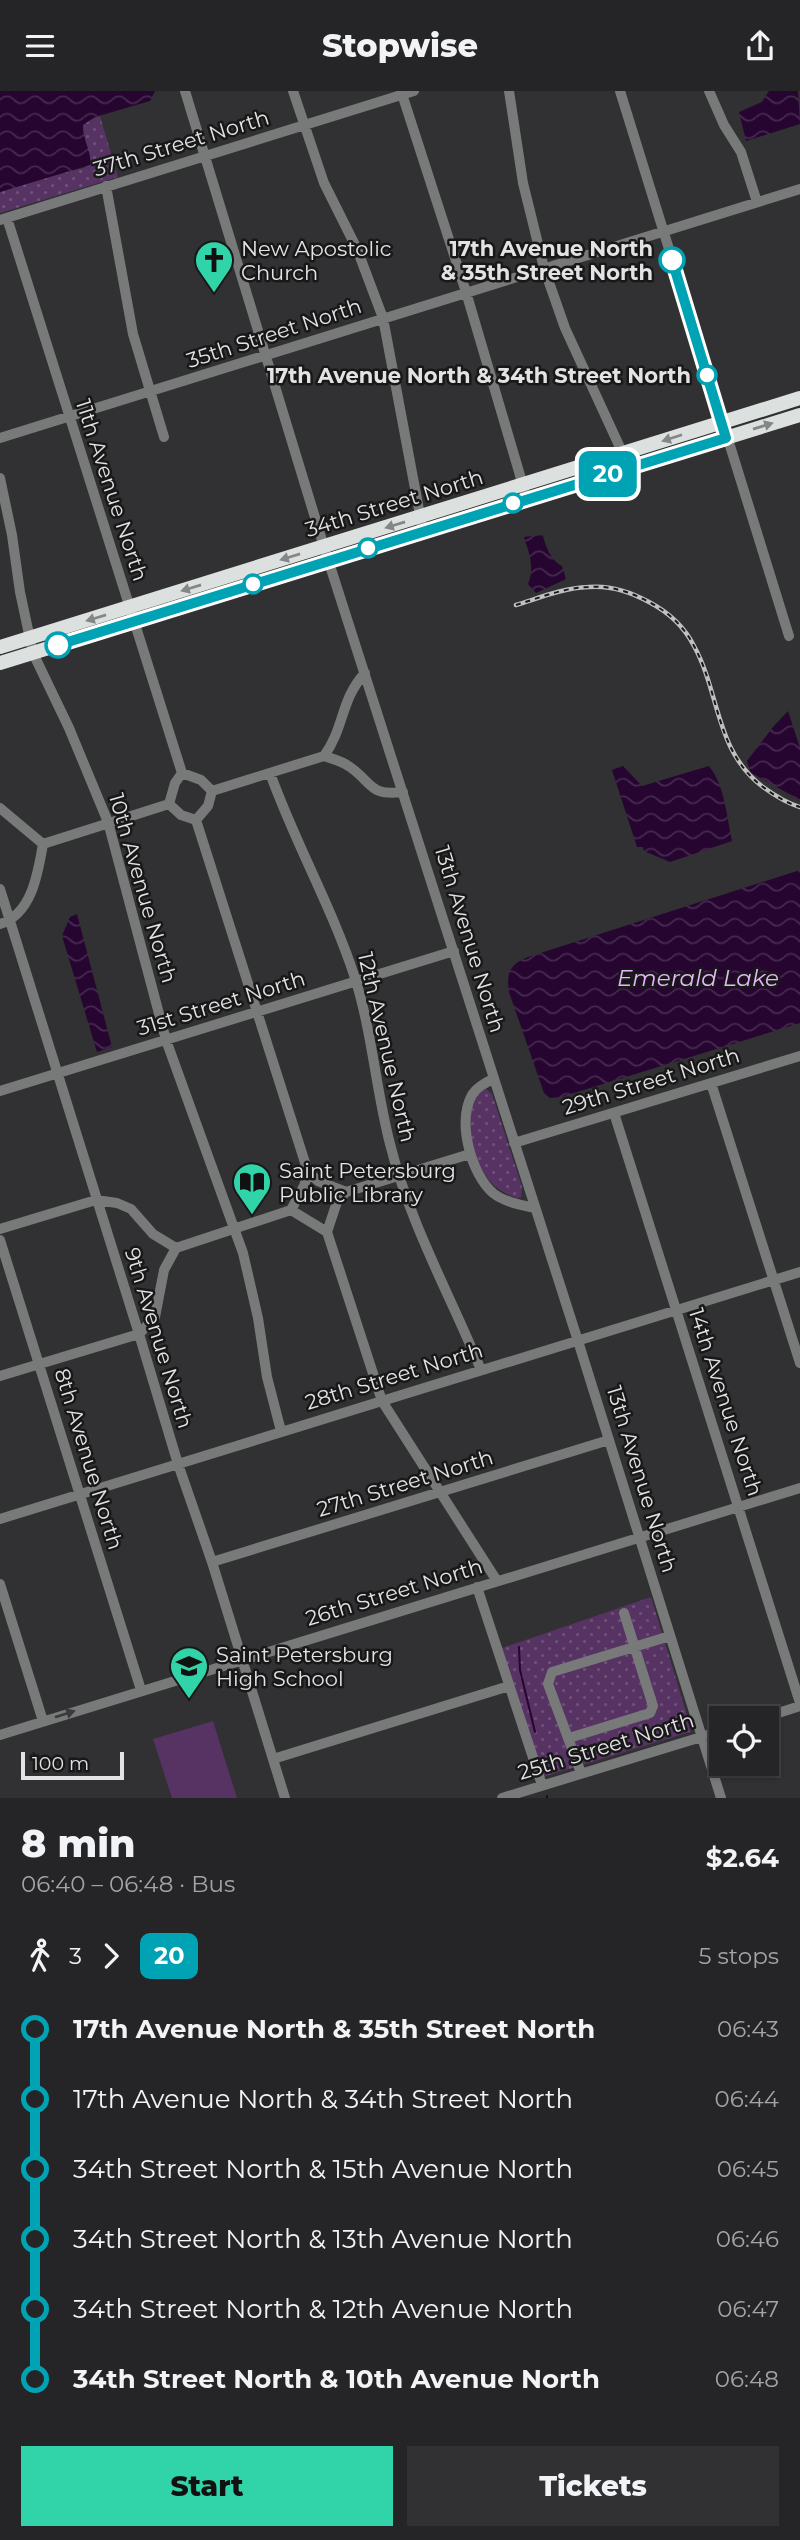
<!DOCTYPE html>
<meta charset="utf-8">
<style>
:root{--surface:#252426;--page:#313032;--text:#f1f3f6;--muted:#a3a4a7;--line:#424143;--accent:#31d4a9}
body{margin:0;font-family:Montserrat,sans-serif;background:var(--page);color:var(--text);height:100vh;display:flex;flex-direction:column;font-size:26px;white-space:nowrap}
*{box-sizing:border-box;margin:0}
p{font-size:23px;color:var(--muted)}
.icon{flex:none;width:38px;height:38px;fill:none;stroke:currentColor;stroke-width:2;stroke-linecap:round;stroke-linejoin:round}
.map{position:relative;height:1707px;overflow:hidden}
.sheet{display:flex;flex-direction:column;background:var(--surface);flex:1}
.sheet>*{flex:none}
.badge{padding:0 14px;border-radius:10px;font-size:24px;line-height:46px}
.tools{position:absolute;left:709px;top:1615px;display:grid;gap:14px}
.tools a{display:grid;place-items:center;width:70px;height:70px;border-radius:0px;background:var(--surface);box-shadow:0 2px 5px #0004,0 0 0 2px var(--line);font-size:35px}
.scale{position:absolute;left:21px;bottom:18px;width:103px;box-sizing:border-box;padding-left:7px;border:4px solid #e4e3e4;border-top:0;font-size:19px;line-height:24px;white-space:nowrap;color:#e4e3e4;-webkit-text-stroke:5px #191819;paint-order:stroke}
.map>.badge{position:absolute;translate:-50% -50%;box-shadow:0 0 0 4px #fff}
.legs{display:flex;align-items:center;gap:10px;height:77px;padding:0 21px;font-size:23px}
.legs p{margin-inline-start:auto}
.overview{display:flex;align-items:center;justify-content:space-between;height:119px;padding:0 21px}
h1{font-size:38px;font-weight:800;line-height:52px}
.button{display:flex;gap:14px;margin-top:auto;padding:14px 21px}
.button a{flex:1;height:80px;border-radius:0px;background:var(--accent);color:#111;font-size:28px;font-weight:800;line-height:80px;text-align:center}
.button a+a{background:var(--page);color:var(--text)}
ul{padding:0 21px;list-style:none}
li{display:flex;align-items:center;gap:24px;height:70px;font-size:26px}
li i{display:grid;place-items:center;width:10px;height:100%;margin:0 9px;background:currentColor}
li i::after{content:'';width:18px;height:18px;margin:-9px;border:5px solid;border-radius:50%;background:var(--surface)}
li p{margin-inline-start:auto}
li:first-child i{background:linear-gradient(#0000 50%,currentColor 0)}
li:last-child i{background:linear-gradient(currentColor 50%,#0000 0)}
header{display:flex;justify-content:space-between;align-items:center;height:91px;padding:0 21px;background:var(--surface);font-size:32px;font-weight:800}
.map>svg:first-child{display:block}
</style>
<header><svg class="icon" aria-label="menu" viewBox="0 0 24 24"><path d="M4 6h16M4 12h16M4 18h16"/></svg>Stopwise<svg class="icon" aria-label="share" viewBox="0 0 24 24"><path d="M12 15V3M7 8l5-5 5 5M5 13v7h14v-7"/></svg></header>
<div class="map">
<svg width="800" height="1707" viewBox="0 0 800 1707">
<defs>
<pattern id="park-dots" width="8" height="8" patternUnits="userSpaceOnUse" patternTransform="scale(1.75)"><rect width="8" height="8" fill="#563363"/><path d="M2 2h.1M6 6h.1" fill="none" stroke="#6e5079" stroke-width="1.8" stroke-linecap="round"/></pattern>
<pattern id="water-waves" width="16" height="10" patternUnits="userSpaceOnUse" patternTransform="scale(1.75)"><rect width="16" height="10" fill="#260531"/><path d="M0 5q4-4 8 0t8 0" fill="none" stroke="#45294f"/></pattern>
</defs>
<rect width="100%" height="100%" fill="#313032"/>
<path fill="#563363" d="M213,1630L237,1707H172L153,1648Z"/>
<path fill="url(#park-dots)" d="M100,25L118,86L0,122V101L56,83L84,77L91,71L84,46L83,34L87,30Z
M485,997L492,1003L522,1096L521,1106L517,1107C505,1103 493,1096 486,1085C469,1062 461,1016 485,997Z
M651,1506L691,1637L690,1641L543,1686L502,1557Z"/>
<path fill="url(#water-waves)" d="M0,0H155L150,10L95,26L83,34C82,48 92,60 90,74L0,101Z
M769,0H798L800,33L746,50L739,21L762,11Z
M543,444C545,455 551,470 562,475L566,488L536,502L528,493C535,476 529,462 524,446Z
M788,620L800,657V708H798L750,681L747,670L773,636Z
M623,675L642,695L709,675C725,695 727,727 732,750L670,771L644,760L643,756H637L612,679Z
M800,779V932L561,1006L550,1007L544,1002L509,901C506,882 510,873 528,866Z
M77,823L112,956L97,961L62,845L70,826Z"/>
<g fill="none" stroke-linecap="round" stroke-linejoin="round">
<path stroke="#260531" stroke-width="2" d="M519,1556L520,1579L535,1641
M547,1705V1707"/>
<path stroke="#787a79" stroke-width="10" d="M185,0L324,456L578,1250L721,1707
M293,0L324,92L357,158L383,227L423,440
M401,0L466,201L527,408
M509,0L523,92L544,177L565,237L629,376
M620,0L789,545
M709,0L724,34L741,61L757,111
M106,95L133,243L164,346
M7,127L182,682
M0,129L414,0
M0,347L800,98
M0,387L12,444L20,501L33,562L69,637L108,731L166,949L243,1162L258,1227L267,1286L281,1340
M324,665C333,668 342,670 350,676C374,693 369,705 403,701
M270,682C295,752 332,816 355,887C372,941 376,999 390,1053C410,1133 450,1204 481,1279
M212,700L324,665C345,636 340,609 365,582
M169,713L175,692L182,682L201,689L212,700
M169,713L181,724L196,729
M0,717L43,753C38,782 32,823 0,833
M196,729L308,1081L318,1090L346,1101L470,1063
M196,729L208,715L212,700
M43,753L169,713
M0,798L139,1243L178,1373L212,1471L285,1707
M493,988C485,992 477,996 472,1004C457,1031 471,1083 493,1102C504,1111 521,1114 535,1117
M711,992L800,1272
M0,1000L454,860
M614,1022L800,1612
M514,1052L800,965
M291,1119L327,1141
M0,1138L96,1109L117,1112L131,1118L153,1143L176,1157L164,1179L155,1226L139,1243L0,1285
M327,1141L382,1310L497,1490
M327,1141L337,1111L346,1101
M0,1149L141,1599
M176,1157L291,1119L304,1095L308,1081
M0,1428L800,1181
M212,1471L609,1349
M0,1493L43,1630
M477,1496L542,1694
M760,1628L800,1615
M0,1644L800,1397
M569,1647L650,1622L653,1615L624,1522
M273,1668L509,1595
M581,1682L548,1593L552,1581L670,1545
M502,1707L721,1640"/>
<path stroke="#dce1df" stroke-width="14" d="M0,556L800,307
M0,572L800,324"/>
<defs>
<path id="rail" d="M516,514C539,507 563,497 588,496C609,494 631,501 649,511C668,521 684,535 694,555C720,602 715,660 763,696C774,704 786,712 800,716"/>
</defs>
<use href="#rail" stroke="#c1c0c1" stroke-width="4.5"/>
<use href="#rail" stroke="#191819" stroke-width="2" stroke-dasharray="5" stroke-linecap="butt"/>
</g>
<defs><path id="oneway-solid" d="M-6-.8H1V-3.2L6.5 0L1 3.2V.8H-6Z" transform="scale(1.75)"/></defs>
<g fill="#848786">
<use href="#oneway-solid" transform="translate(763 335) rotate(-17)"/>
<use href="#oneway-solid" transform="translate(672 347) rotate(162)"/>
<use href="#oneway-solid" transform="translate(395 434) rotate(163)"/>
<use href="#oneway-solid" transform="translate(290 466) rotate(163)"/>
<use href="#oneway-solid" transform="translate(191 497) rotate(163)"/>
<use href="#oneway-solid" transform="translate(96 527) rotate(163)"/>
</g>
<use fill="#3a3a3b" href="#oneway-solid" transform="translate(65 1623) rotate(-18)"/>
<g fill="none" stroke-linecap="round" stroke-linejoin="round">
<defs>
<path id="line-1" d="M58,554L726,347L672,169"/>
</defs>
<use href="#line-1" stroke="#fff" stroke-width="16"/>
<use href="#line-1" stroke="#00a3b4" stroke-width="10"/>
</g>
<defs>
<symbol id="church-pin" viewBox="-11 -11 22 30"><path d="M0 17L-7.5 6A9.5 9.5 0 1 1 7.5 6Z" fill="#31d4a9" stroke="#191819"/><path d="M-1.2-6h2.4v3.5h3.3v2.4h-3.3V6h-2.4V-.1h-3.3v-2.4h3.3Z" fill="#111"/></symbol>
<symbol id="library-pin" viewBox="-11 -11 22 30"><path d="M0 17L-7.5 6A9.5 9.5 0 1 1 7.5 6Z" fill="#31d4a9" stroke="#191819"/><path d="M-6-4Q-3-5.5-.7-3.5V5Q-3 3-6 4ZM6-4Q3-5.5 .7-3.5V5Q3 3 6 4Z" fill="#111"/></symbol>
<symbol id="school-pin" viewBox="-11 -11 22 30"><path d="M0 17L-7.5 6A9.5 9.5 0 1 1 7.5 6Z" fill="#31d4a9" stroke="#191819"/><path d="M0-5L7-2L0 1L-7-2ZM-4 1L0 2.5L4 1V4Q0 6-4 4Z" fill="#111"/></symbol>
</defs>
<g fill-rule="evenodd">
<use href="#church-pin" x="192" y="147" width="44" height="60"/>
<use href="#library-pin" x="230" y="1069" width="44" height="60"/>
<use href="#school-pin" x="167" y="1553" width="44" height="60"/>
</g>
<g fill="#fff" stroke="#00a3b4" stroke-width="3.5">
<circle cx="672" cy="169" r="12"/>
<circle cx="707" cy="284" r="9"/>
<circle cx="513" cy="412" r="9"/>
<circle cx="368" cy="457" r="9"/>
<circle cx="253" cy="493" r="9"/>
<circle cx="58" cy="554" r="12"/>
</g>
<g text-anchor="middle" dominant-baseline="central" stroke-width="5" stroke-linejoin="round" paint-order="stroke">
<g font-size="21" fill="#e4e3e4" stroke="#191819">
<text transform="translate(181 52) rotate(-17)">37th Street North</text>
<text transform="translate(274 242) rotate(-18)">35th Street North</text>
<text transform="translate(112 399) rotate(72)">11th Avenue North</text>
<text transform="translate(394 412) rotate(-17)">34th Street North</text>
<text transform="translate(143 797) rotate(74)">10th Avenue North</text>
<text transform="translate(470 848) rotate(73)">13th Avenue North</text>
<text transform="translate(221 912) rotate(-17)">31st Street North</text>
<text transform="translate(387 956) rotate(77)">12th Avenue North</text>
<text transform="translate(651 990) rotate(-17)">29th Street North</text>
<text transform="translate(159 1247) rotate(73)">9th Avenue North</text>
<text transform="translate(394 1285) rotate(-17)">28th Street North</text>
<text transform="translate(726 1311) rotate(72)">14th Avenue North</text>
<text transform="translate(89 1368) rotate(73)">8th Avenue North</text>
<text transform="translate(642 1388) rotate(73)">13th Avenue North</text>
<text transform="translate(405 1392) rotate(-17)">27th Street North</text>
<text transform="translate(394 1501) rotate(-17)">26th Street North</text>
<text transform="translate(606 1655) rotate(-17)">25th Street North</text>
</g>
<g font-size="21" fill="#e4e3e4" stroke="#191819" text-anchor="start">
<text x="241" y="157">New Apostolic<tspan x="241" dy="24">Church</tspan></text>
<text x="279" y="1079">Saint Petersburg<tspan x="279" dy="24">Public Library</tspan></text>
<text x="216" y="1563">Saint Petersburg<tspan x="216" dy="24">High School</tspan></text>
</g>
<g font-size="21" font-weight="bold" fill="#e4e3e4" stroke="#191819" text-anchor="end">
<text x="653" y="157">17th Avenue North<tspan x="653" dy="24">&amp; 35th Street North</tspan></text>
<text x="691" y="284">17th Avenue North &amp; 34th Street North</text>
</g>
<g font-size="23" font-style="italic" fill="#eab3ff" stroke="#191819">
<text x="698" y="887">Emerald Lake</text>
</g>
</g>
</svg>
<div class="tools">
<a><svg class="icon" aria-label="locate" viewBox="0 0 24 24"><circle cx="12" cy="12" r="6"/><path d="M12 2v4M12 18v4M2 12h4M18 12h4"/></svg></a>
</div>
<div class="scale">100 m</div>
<b class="badge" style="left:608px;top:383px;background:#00a3b4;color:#fff">20</b>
</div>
<section class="sheet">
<div class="overview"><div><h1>8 min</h1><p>06:40 – 06:48 · Bus</p></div><b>$2.64</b></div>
<div class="legs"><svg class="icon" aria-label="walk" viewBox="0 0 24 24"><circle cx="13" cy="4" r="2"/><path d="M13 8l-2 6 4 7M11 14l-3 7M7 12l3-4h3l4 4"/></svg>3<svg class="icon" aria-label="forward" viewBox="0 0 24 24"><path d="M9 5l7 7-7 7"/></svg><b class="badge" style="background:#00a3b4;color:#fff">20</b><p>5 stops</p></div>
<ul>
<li><i style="color:#00a3b4"></i><b>17th Avenue North &amp; 35th Street North</b><p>06:43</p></li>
<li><i style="color:#00a3b4"></i><span>17th Avenue North &amp; 34th Street North</span><p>06:44</p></li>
<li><i style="color:#00a3b4"></i><span>34th Street North &amp; 15th Avenue North</span><p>06:45</p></li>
<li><i style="color:#00a3b4"></i><span>34th Street North &amp; 13th Avenue North</span><p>06:46</p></li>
<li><i style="color:#00a3b4"></i><span>34th Street North &amp; 12th Avenue North</span><p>06:47</p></li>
<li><i style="color:#00a3b4"></i><b>34th Street North &amp; 10th Avenue North</b><p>06:48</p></li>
</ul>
<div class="button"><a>Start</a><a>Tickets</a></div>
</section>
